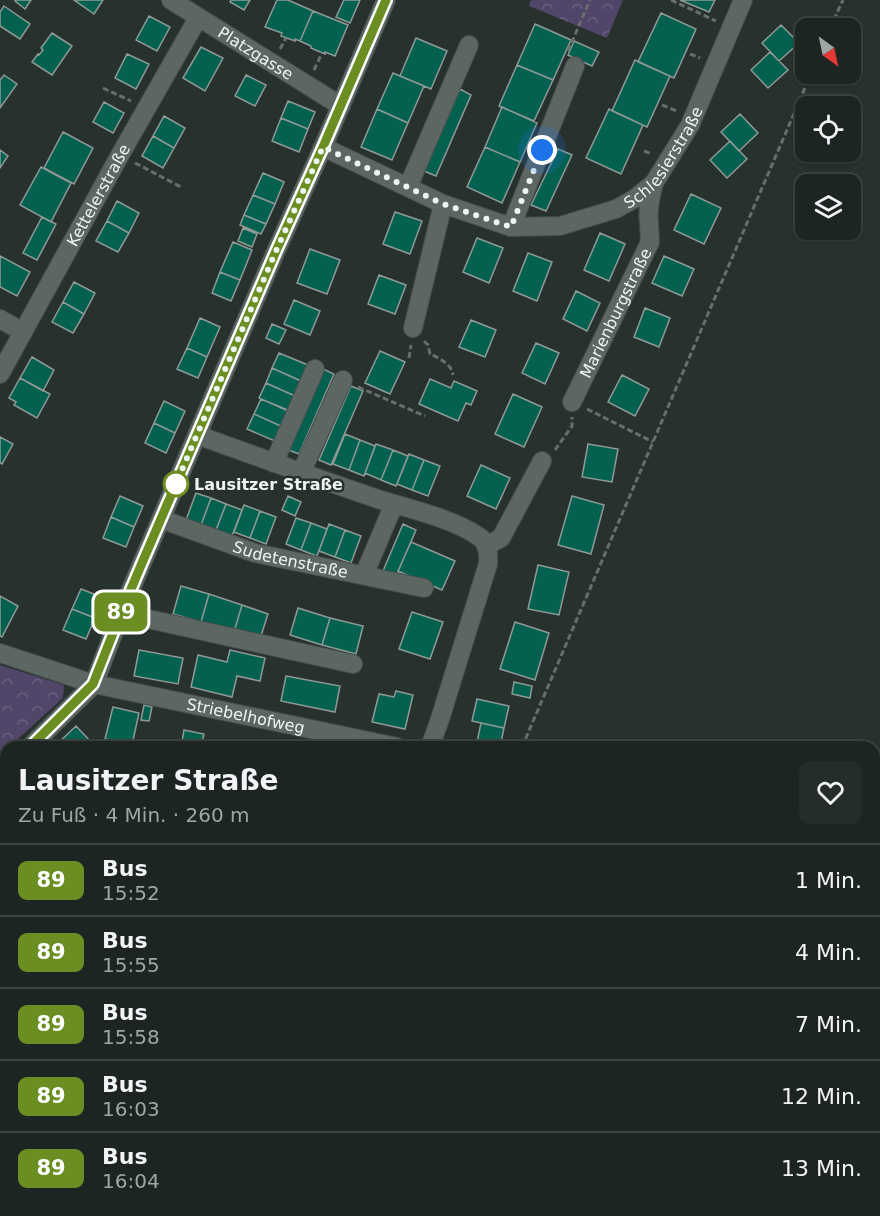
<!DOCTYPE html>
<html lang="de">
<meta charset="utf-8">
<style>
:root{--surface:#1d2522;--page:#252d2a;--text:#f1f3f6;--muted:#a0a5a5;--line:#3b4240}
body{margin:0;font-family:"DejaVu Sans",sans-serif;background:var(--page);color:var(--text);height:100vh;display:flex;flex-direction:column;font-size:22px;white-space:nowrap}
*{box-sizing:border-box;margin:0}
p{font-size:20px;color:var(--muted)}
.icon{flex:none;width:33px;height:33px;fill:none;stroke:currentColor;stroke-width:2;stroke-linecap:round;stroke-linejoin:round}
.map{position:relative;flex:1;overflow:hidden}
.details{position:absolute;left:0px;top:741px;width:880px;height:476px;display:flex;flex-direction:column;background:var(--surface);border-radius:18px 18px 0 0;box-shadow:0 2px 4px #0004,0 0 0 2px var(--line)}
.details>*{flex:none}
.badge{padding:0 12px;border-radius:9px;font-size:21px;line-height:39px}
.needle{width:39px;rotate:147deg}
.buttons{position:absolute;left:795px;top:18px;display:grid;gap:12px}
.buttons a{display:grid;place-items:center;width:66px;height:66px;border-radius:12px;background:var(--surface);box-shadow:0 2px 4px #0004,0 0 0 2px var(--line);font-size:30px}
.you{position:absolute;width:30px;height:30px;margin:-15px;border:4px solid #fff;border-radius:50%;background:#1a73e8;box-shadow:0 0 0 9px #1a73e833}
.map>.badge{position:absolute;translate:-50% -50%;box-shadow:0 0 0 3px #fff}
.round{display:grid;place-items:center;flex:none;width:63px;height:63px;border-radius:12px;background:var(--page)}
.head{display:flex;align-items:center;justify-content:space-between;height:102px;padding:0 18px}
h1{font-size:28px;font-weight:800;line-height:45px}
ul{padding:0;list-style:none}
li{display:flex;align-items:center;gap:18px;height:72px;padding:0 18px;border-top:2px solid var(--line)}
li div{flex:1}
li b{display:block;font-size:22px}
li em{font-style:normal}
li .badge{min-width:66px;font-weight:700;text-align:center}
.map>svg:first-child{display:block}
</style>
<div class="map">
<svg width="880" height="1216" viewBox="0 0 880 1216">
<defs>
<pattern id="grass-dots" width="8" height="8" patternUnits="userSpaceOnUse" patternTransform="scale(1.5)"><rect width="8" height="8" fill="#52456a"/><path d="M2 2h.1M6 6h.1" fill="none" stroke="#6b6080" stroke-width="1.8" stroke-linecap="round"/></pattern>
<pattern id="park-crowns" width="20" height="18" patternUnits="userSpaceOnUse" patternTransform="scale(1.5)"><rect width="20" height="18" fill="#52456a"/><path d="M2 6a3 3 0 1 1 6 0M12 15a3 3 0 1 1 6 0" fill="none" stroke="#6b6080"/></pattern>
</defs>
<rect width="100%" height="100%" fill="#27312e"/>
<path fill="url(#grass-dots)" d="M505,1211L582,1210L584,1211L569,1216H503Z"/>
<path fill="url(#park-crowns)" d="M531,0H623L607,38L529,6Z
M0,665L64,685L63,698L9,747H6V750L0,755Z"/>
<path fill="#52456a" d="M16,1211L481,1210L483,1216H15Z"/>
<path fill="#05614f" stroke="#8f9a97" stroke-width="1.5" d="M16,0H31L25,9L15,1Z
M74,0H103L94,14Z
M231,0H250L244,10L230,2Z
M277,0H288L313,11L300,41L295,39V41L281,36L282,33L265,27Z
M344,0H360L350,23L336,17Z
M680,0H715L709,12Z
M4,6L30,24L20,39L0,26V12Z
M313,11L348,25L335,56L325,52V54L311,48V46L300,41Z
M661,13L696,29L674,78L638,62Z
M149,16L170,27L157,51L136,40Z
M535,24L571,40L553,80L517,65Z
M781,25L799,43L779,61L762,43Z
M52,33L72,46L52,75L32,62L38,54L39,55L43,50L41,48Z
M416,38L447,51L431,89L400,76Z
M574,41L599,52L592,66L568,55Z
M201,47L223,58L205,91L183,78Z
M770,52L788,70L768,88L751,70Z
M127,54L149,64L136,89L115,78Z
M635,60L670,76L647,127L612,111Z
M517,65L553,80L534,121L499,106Z
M393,73L424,86L408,123L377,109Z
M4,75L17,84L0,108V80Z
M246,75L266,85L255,106L235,96Z
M460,89L471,95L436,176L424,171Z
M288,101L315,112L308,129L281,118Z
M104,102L124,113L113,133L93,122Z
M502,107L537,123L520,162L485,147Z
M377,109L408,123L392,160L361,147Z
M609,109L643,125L621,174L586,158Z
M740,114L758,133L739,151L721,132Z
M164,116L185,128L174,148L153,136Z
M281,118L308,129L299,152L272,141Z
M63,132L93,148L74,184L44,168Z
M153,136L174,148L163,168L142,156Z
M730,141L747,159L727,178L710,160Z
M485,147L520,162L502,203L467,187Z
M558,149L572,155L546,211L531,205Z
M0,150L8,156L0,168Z
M41,167L71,183L51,222L20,205Z
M263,173L284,182L275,204L253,195Z
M691,194L721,208L704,244L674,230Z
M253,195L275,204L266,224L244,215Z
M117,201L139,213L129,233L107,221Z
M395,212L422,221L410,254L383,244Z
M244,215L266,224L261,234L240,225Z
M42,217L56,224L37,260L23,253Z
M107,221L129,233L118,252L96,241Z
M243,228L257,234L252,247L238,241Z
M600,233L625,244L609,281L584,270Z
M477,238L503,248L489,283L463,272Z
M233,242L252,250L240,280L220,272Z
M310,249L340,260L327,294L297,283Z
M528,253L552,262L537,301L513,291Z
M0,256L30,272L17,296L0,287Z
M664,256L694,269L682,296L652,283Z
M220,272L240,280L231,301L212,293Z
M379,275L406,285L395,314L368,304Z
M74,282L95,293L84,314L63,302Z
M576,291L600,303L587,331L563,319Z
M294,300L320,311L310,335L284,324Z
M63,302L84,314L73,333L52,322Z
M645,308L670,318L659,347L634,337Z
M200,318L220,327L207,357L187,348Z
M471,320L496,330L485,357L459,347Z
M272,324L286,330L279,344L266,338Z
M536,343L559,353L545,384L522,373Z
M187,348L207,357L198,378L177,369Z
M380,351L405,362L390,394L365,383Z
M279,353L308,365L301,381L272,368Z
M32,357L54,370L43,391L20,378Z
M272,368L301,381L295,396L266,383Z
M321,368L334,374L299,454L286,449Z
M622,375L649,389L635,416L608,402Z
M20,378L50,394L37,418L14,405L16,402L9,398Z
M430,379L451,388L454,381L477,391L471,405L466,403L458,421L419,404Z
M266,383L295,396L288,411L259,398Z
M351,386L363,391L331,465L319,460Z
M513,394L542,407L524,447L495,434Z
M261,399L290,411L283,427L254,414Z
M164,401L185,411L175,433L154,423Z
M254,414L283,427L277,442L247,429Z
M154,423L175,433L166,453L145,443Z
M345,434L360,440L349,470L333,464Z
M0,437L13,444L2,464L0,463Z
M360,440L375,446L364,476L349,470Z
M376,444L393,450L381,480L365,473Z
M588,444L618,449L612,482L582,477Z
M393,450L408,456L396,486L381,480Z
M409,454L424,460L412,490L397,484Z
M424,460L440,466L428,496L412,490Z
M481,465L510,478L496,509L467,496Z
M196,493L211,498L201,525L186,520Z
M120,496L143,506L134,527L111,517Z
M288,496L301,502L295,516L282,510Z
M572,496L604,505L591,554L558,545Z
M211,498L226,504L216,530L201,525Z
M226,504L242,510L232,536L216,530Z
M244,505L260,511L250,538L234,532Z
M260,511L276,517L266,544L250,538Z
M111,517L134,527L126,547L103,538Z
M296,518L311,523L301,550L286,544Z
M311,523L327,529L317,556L301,550Z
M329,524L345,530L335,557L319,551Z
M403,524L416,530L396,576L383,571Z
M345,530L361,536L351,563L335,557Z
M411,542L455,561L442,590L398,571Z
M538,565L569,572L559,615L528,609Z
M181,586L209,594L201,622L173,614Z
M81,589L104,598L95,618L72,609Z
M209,594L242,605L234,632L201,622Z
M0,596L18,606L2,637L0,636Z
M242,605L268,614L260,639L234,632Z
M298,608L330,618L322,645L290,635Z
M72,609L95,618L86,639L63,630Z
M412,612L443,622L430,659L399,649Z
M330,618L363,626L356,654L322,645Z
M515,622L549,633L535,680L500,669Z
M139,650L183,658L178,684L134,676Z
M230,650L265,658L260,681L237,676L232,697L191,687L198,655L227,662Z
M286,676L340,686L335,712L281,701Z
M514,682L532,686L530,698L512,694Z
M396,691L413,695L405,729L372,722L379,694L394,697Z
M477,699L509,706L504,728L472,721Z
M144,705L152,707L149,721L141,720Z
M113,707L139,713L132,745L105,739Z
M481,723L504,728L500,747H476Z
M76,726L92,743L88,747H54Z
M184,730L204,734L201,747H181Z
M217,740L241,744L240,747H216Z"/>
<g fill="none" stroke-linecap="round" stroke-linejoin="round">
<defs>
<g id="minor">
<path id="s1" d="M171,0L341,106"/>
<path id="s2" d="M323,147L443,204L511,227L560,226L616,209L634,199L654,183L690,125L743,0"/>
<path d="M408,187L469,45"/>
<path d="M511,227L575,66"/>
<path d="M0,319L23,332"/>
<path d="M413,328L443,204"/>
<path id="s3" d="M0,374L120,155L198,18"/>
<path id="s4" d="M572,402L650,242C650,235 649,229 649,222C647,210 651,195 654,183"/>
<path d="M197,435C256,456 315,478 375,498C405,508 452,518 478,536C488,542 489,553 488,564L440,719L430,747"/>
<path d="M274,463L315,369"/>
<path d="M301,473L343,380"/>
<path id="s5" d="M161,519L255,553L424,588"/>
<path d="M486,546L501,538L542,461"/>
<path d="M364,575L394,504"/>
<path d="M121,613L353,664"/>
<path id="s6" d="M0,653L94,684L397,747"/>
<path d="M30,747L94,684L121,613L142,563L276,251L323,147L386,0"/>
<path d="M0,776L6,770"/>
<path d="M0,822L6,838"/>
<path d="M874,842L880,844"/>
<path d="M0,1125L6,1086"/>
</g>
</defs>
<use href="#minor" stroke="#454e4b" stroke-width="20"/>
<path stroke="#666f6c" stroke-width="3" stroke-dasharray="6 3" stroke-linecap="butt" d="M671,0L716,21
M830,28L843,0
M280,49L286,38
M568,51L590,0
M690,54L700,58
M314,70L322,53
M103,88L131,101
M662,105L677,111
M644,151L652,154
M135,163L181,187
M424,341L428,345L430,354C439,358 452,364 453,375
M409,358L411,345
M358,387L425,416
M587,409L653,442
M555,450L572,426V417
M522,747L811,74
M874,823L880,814
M0,969L6,971
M305,1210L314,1216
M494,1210L495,1216
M610,1210L638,1216
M226,1216L229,1210
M253,1216L256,1210"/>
<use href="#minor" stroke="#5c6763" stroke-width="18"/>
</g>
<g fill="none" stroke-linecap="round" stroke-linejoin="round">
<defs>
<path id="line" d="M30,747L93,684L121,613L142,563L276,251L323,147L386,0"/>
</defs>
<use href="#line" stroke="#fff" stroke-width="14"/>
<use href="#line" stroke="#6b8e23" stroke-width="9"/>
<path stroke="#eef4f2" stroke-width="6" stroke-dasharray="0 10.8" d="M176,484L175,486L276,251L323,147L443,204L511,227L542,150"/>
</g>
<circle fill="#fff" stroke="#6b8e23" stroke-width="3" cx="176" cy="484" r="12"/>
<g text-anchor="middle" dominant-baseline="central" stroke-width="5" stroke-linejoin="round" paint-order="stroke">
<g font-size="16" fill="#eef4f2" stroke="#27312e">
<text stroke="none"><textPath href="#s1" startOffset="100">Platzgasse</textPath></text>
<text stroke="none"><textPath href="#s2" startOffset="384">Schlesierstraße</textPath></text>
<text stroke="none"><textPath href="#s3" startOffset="204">Kettelerstraße</textPath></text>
<text stroke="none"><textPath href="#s4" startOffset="99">Marienburgstraße</textPath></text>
<text stroke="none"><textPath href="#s5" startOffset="136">Sudetenstraße</textPath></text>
<text stroke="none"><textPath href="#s6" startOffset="254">Striebelhofweg</textPath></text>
</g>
<g font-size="16" font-weight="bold" fill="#eef4f2" stroke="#27312e" text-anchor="start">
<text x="194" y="484">Lausitzer Straße</text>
</g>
</g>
</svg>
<div class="buttons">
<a><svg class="needle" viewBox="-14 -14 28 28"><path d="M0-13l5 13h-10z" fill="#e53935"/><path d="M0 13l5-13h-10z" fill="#a0a5a5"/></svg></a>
<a><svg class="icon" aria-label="locate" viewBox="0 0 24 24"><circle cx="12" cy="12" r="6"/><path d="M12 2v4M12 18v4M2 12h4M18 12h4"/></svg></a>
<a><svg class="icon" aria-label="layers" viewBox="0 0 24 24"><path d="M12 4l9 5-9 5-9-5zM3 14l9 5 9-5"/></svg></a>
</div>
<div class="you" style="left:542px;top:150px"></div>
<b class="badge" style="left:121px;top:612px;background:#6b8e23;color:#fff">89</b>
<section class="details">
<div class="head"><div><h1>Lausitzer Straße</h1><p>Zu Fuß · 4 Min. · 260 m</p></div><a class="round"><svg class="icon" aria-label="heart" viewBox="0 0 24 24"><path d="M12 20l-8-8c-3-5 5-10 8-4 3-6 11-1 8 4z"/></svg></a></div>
<ul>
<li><span class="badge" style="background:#6b8e23;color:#fff">89</span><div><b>Bus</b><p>15:52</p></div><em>1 Min.</em></li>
<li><span class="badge" style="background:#6b8e23;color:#fff">89</span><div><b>Bus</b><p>15:55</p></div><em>4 Min.</em></li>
<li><span class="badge" style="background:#6b8e23;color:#fff">89</span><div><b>Bus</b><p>15:58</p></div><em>7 Min.</em></li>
<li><span class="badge" style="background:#6b8e23;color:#fff">89</span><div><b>Bus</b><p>16:03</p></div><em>12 Min.</em></li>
<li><span class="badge" style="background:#6b8e23;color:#fff">89</span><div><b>Bus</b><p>16:04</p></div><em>13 Min.</em></li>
</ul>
</section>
</div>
